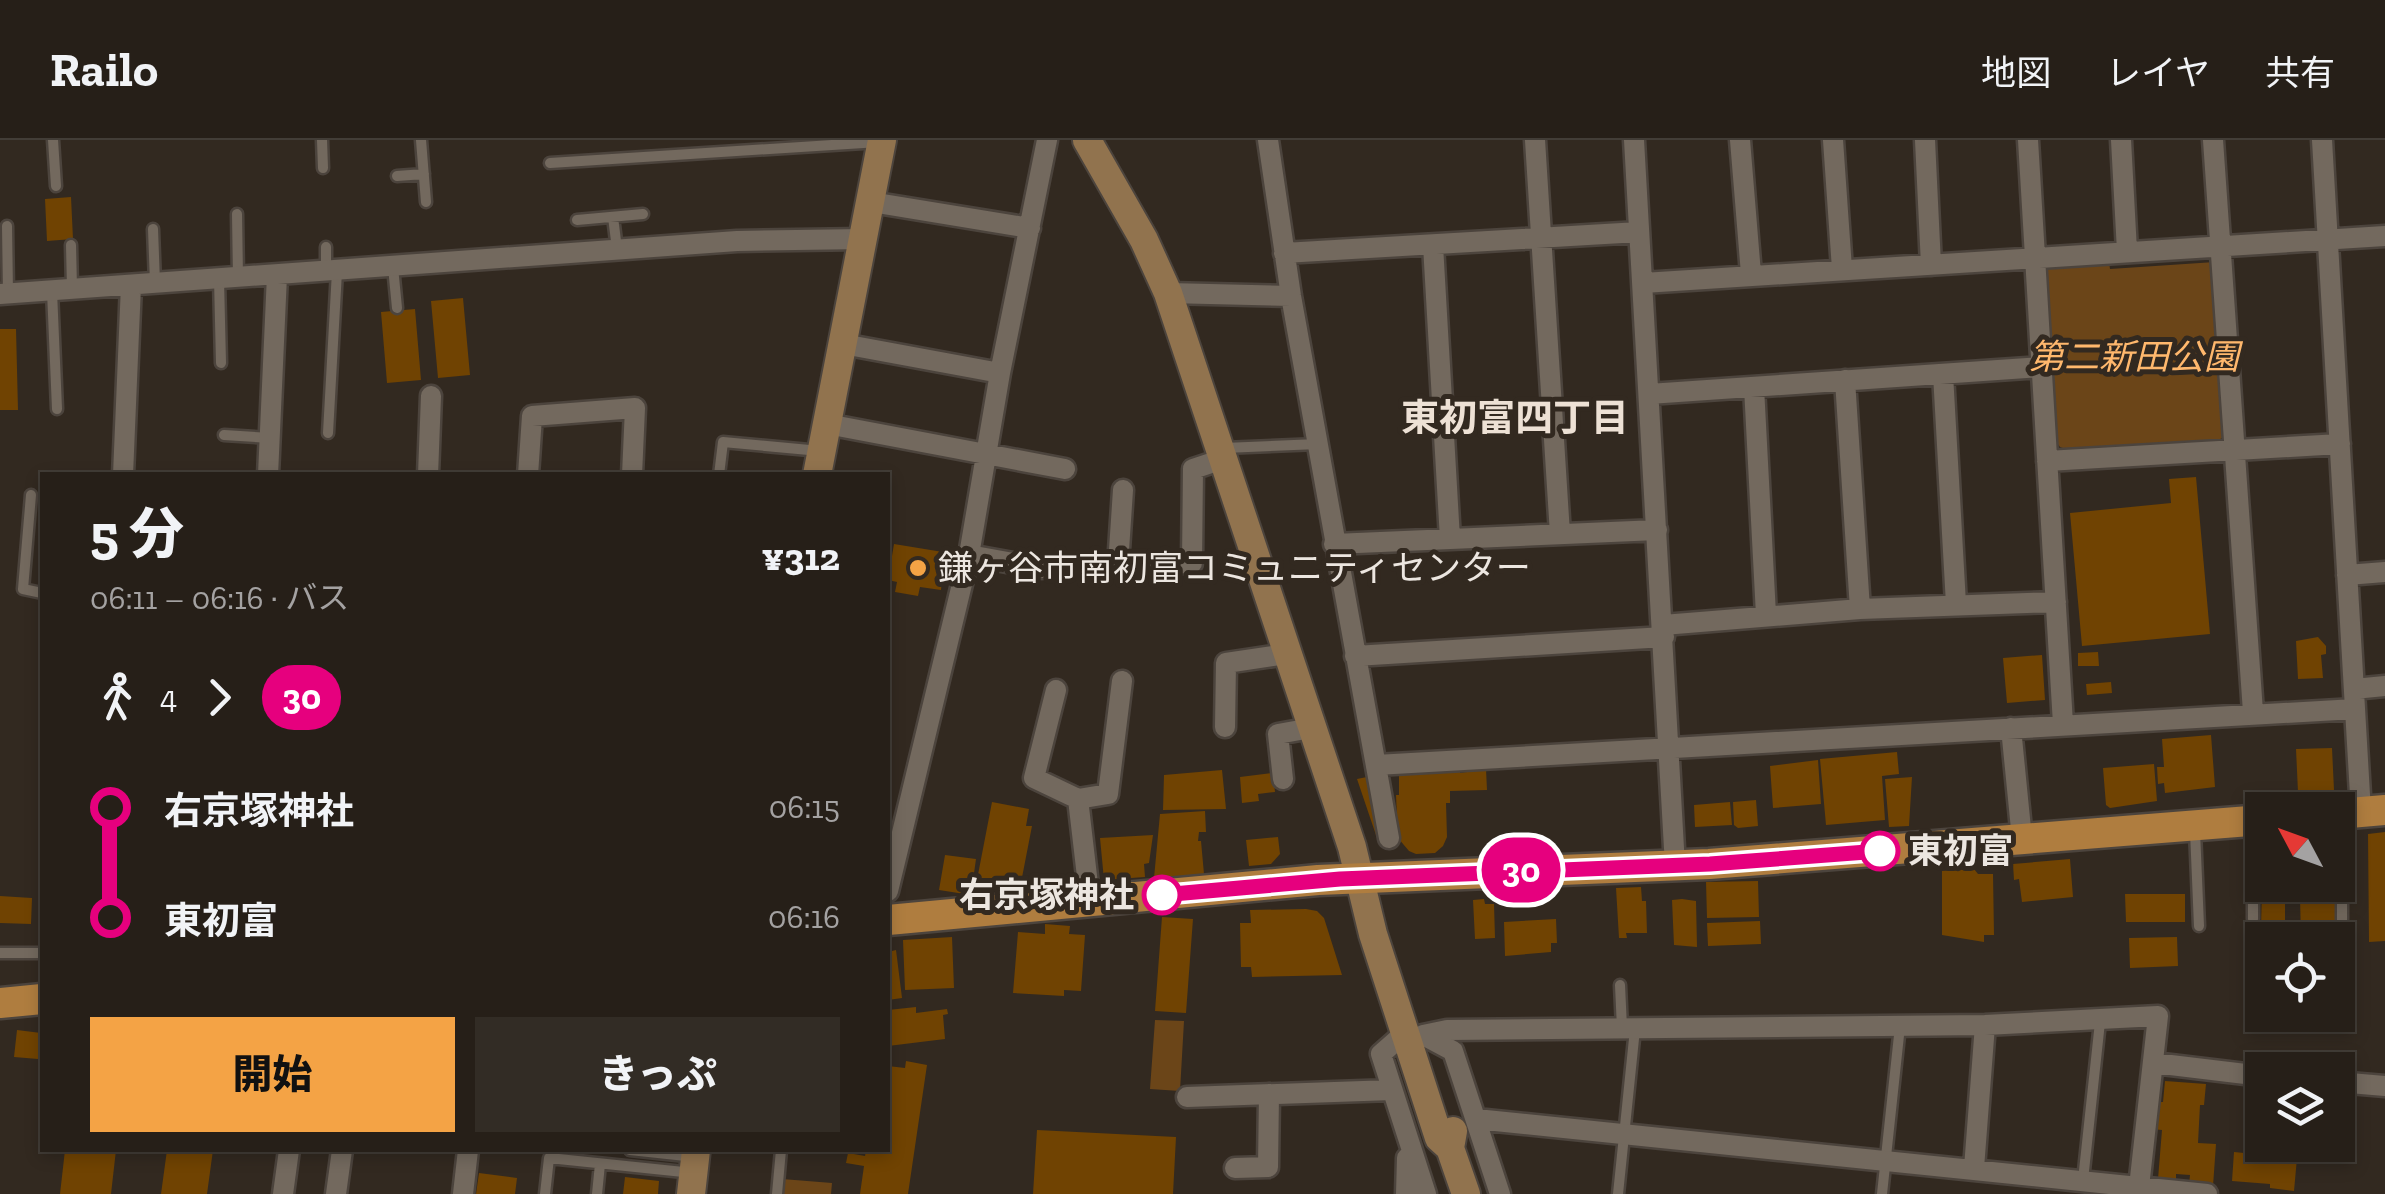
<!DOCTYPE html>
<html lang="ja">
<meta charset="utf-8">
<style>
:root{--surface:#261f18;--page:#322c25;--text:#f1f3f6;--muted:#a4a2a2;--line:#423d37;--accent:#f4a345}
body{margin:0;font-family:"Zilla Slab","Noto Sans JP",serif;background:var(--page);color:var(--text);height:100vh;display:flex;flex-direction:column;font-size:38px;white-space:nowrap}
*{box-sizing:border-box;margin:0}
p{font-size:32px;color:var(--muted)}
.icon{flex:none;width:55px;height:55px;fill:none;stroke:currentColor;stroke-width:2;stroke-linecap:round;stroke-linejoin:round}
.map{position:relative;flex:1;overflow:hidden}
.panel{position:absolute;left:40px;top:332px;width:850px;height:680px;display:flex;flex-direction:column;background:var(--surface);border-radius:0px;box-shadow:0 5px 15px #0003,0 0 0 2px var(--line)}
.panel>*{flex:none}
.badge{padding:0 20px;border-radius:32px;font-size:35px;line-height:65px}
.needle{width:65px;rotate:311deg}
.buttons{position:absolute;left:2245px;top:652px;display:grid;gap:20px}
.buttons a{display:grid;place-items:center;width:110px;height:110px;border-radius:0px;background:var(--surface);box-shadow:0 5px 15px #0003,0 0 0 2px var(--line);font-size:50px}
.map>.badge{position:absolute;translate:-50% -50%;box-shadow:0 0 0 5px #fff}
.legs{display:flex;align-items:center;gap:15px;height:110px;padding:0 50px;font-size:32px}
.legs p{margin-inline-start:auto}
.head{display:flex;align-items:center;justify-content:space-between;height:170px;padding:0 50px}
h1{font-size:55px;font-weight:800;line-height:75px}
.button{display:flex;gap:20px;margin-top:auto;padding:20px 50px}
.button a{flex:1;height:115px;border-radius:0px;background:var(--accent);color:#111;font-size:40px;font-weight:800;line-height:115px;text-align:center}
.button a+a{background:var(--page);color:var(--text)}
ul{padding:0 50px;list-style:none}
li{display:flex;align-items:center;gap:35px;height:110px;font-size:38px}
li i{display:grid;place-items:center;width:15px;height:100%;margin:0 12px;background:currentColor}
li i::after{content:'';width:25px;height:25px;margin:-12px;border:8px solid;border-radius:50%;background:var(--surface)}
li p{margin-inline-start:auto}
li:first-child i{background:linear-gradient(#0000 50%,currentColor 0)}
li:last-child i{background:linear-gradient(currentColor 50%,#0000 0)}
header{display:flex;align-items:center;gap:60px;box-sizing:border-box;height:140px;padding:0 50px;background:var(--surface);border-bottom:2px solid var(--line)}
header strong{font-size:48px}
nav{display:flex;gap:55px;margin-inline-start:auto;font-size:35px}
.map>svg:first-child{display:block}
</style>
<header>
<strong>Railo</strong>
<nav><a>地図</a><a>レイヤ</a><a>共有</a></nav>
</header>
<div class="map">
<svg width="2385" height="1054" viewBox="0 0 2385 1054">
<rect width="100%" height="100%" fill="#322920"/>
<path fill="#6b4518" d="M2109,122L2110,129L2215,122L2225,295L2216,303L2071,311L2060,307L2051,295L2043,131L2050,124Z
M1155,880L1184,881L1180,951L1150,949Z
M782,1039L832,1043L831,1054H781Z"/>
<path fill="#704302" d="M71,57L73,99L47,101L45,59Z
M463,158L470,235L438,238L431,161Z
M415,169L421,240L387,243L381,172Z
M0,189H16L18,270H0Z
M2196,337L2210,494L2082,506L2070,373L2171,363L2169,339Z
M894,404L949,413L947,440L942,439L941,450L920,447L918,456L895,452L897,442L888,440Z
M2318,497L2326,506V514L2321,515L2323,538L2298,539L2296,501Z
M2098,512L2099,526H2078V513Z
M2042,515L2045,560L2007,563L2003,518Z
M2111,542L2112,553L2087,555L2086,544Z
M2211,595L2215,647L2165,653L2164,643L2158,644L2157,627H2164L2162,599Z
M2332,608L2334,650L2298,652L2296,609Z
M1897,612L1899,634L1882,636L1885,680L1826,685L1820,619Z
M1818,620L1821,664L1773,668L1770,626Z
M2154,624L2157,661L2110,668L2106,665L2103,628Z
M1460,628V633L1486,629L1487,650L1450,651V663H1446L1447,697L1443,706L1435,713L1416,714L1409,711L1398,698L1396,655H1399V633Z
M1222,630L1226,669L1163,670L1164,635Z
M1273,633L1275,652L1258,654L1259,661L1242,663L1240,637Z
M1367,637L1382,700L1378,701L1357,639Z
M1912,637L1909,686L1889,687L1885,639Z
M1756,660L1758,686L1738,688L1734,685L1733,662Z
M992,662L1029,669L1026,686H1032L1019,753L976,745Z
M1730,662L1732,685L1695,687L1694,665Z
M1205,671L1206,692H1199L1198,701H1201L1204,734L1154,738L1160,674Z
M2385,692V801L2369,802L2368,694Z
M1153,695L1149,723L1144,724L1145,737L1104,740L1100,698Z
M1278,697L1280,714L1271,724L1249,726L1246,700Z
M945,715L976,719L971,755L939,750Z
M2070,719L2073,757L2022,762L2019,739L2014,740L2013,724Z
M1974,729L1978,734H1993L1994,795H1984V802L1942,795V731Z
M1758,741L1759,777L1707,778L1706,742Z
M2262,745H2285V790L2261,789Z
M1641,747L1642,761H1646L1647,793H1626L1627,798H1619L1616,748Z
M2125,754H2185V782H2126Z
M0,756L32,758L31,784L0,783Z
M2300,756H2337L2338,800H2301Z
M1484,759L1485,764H1494L1495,798L1475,799L1473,760Z
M1682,759L1696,761L1697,807L1674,805L1672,760Z
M1306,769L1317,771L1324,778L1342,835L1252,837L1251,827H1241L1240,783H1251L1250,770Z
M1162,777L1193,779L1186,873L1155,871Z
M1556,779L1557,803H1551V812L1505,816L1504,782Z
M1760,781L1761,804L1708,806L1707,783Z
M1045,784L1070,786L1069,794L1085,795L1081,851L1064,850V856L1013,853L1018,792L1045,794Z
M952,797L954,848L905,850L903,800Z
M2177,797L2178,826L2130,828L2129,798Z
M2256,800H2262V868H2257Z
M896,810L902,858L888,860V812Z
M916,867V873L947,869L948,874L943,875L945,899L888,906V870Z
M17,890L41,893L38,919L14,917Z
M906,921L927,925L908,1054H860L864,1026L846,1023L848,1013L865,1016L866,1010H888V926L905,928Z
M2165,941L2206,944L2204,965H2200L2198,1003L2216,1004L2213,1046L2189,1045L2190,1035L2176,1034V1040L2158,1039L2162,990L2151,989L2153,962H2163Z
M1037,990L1176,997L1173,1054H1033Z
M65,1010H116L111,1054H60Z
M167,1010H213L207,1054H161Z
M2234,1012L2297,1018L2294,1051L2270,1048V1044L2232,1041Z
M479,1033L517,1038L515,1054H476Z
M625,1037L659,1041L658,1054H623Z"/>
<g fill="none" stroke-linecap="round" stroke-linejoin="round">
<defs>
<path id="lane" d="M53,0L56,46
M322,0L323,28
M421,0L426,62
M550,23L879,2
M397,36L424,34
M237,74L238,137
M613,77L617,109
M577,80L643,74
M7,86L8,153
M153,89L155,143
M71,105L72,148
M393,127L397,168
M326,131V107
M219,139L221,223
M52,151L57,269
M328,293L337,131
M224,295L270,298
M1224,308L1318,304
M719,335L723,302L820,311
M31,355L23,449L42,453
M2253,687V779
M2195,691L2199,786
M2342,808V679
M0,813H42
M1620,845L1622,888
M630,1010L695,1017
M2083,1040L2100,882
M545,1054L549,1018L693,1033
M597,1054L600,1024
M777,1054L781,1010
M1618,1054L1635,889
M1882,1054L1900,886"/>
<path id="street" d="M1268,0L1291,156L1389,698
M1535,0L1560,394
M1634,0L1675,726
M1740,0L1751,134
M1833,0L1842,129
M1925,0L1931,125
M2028,0L2063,584
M2121,0L2127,111
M2213,0L2253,572
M2322,0L2361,672
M871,62L1030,88
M1433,105L1450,399
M1284,113L1639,92
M1643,143L2385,96
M1168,153L1291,156
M0,154L737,101L864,99
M843,204L1000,233
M1943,234L1956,464
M1845,240L1860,469
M1754,247L1766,475
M1649,254L2042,227
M827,284L1065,329
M2047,321L2340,304
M123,335L131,145
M268,335L277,135
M428,335L431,256
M528,335L532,276L635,268L632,335
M1334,404L1657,390
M969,415L1040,428L1192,423L1193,329L1223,319
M1118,425L1123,350
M2347,435L2385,432
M1663,485L1860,469L2056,462
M1355,516L1664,497
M2354,549L2385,546
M1056,550L1034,638L1078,659L1090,762
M1225,587L1226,523L1287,514
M2011,588L2022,699
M1376,625L2355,569
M1283,639L1278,594L1311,588
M1078,659L1108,654L1122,541
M888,751L969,415L1000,233L1047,0
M1406,892L1381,914L1426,1054
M1423,895L1447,890L1985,885L2158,876L2139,1047
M1423,895L1453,911L1500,1054
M2154,923L2262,936
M2338,942L2385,946
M1187,957L1392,950
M1476,979L2207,1054
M1235,1028L1268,1027L1269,954
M1974,1028L1985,885
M283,1054L289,1010
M336,1054L342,1010
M463,1054L468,1010
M1406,1054L1407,1018"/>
<path id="secondary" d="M1087,0L1144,100L1168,153L1352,707L1373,794L1439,998L1450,1008
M817,335L882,0
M1453,991L1450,1008L1466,1054
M691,1054L696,1010"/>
<path id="primary" d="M2338,674L2385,670
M888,780L1318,740L1709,724L2262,680
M0,863L42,859"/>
</defs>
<use href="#lane" stroke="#4c443d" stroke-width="15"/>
<use href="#street" stroke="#4c443d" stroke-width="25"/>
<use href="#secondary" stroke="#4c443d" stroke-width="32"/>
<use href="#primary" stroke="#4c443d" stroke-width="35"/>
<use href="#lane" stroke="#73695e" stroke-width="10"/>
<use href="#street" stroke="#73695e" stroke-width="20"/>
<use href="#secondary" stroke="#91734e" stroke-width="28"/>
<use href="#primary" stroke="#af7d3f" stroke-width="30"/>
</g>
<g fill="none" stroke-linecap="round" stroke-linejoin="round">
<defs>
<path id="line-1" d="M1162,755L1340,739L1710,724L1880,711"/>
</defs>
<use href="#line-1" stroke="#fff" stroke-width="22"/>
<use href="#line-1" stroke="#e6007e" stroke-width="15"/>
</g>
<circle fill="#f4a345" stroke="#322920" stroke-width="4" cx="918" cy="428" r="10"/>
<g fill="#fff" stroke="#e6007e" stroke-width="5">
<circle cx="1880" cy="711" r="18"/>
<circle cx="1162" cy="755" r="18"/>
</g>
<g text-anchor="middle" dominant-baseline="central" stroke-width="10" stroke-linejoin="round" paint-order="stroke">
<g font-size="35" font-style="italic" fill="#ffb86d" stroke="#322920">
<text x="2134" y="217">第二新田公園</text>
</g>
<g font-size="35" fill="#ece6e0" stroke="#322920" text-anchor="start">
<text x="938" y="428">鎌ヶ谷市南初富コミュニティセンター</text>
</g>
<g font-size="35" font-weight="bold" fill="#ece6e0" stroke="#322920" text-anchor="start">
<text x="1908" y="711">東初富</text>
<text x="1134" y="755" text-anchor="end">右京塚神社</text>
</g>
<g font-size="38" font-weight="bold" fill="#ede1d5" stroke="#322920">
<text x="1515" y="278">東初富四丁目</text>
</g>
</g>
</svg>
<div class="buttons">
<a><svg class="needle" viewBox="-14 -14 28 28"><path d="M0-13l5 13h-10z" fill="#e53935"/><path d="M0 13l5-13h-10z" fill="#a4a2a2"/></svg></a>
<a><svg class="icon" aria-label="locate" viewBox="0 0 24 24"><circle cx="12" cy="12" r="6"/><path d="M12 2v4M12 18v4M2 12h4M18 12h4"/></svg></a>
<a><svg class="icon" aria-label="layers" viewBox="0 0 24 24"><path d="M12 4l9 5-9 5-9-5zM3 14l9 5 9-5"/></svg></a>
</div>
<b class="badge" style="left:1521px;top:730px;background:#e6007e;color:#fff">30</b>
<section class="panel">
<div class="head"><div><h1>5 分</h1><p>06:11 – 06:16 · バス</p></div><b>¥312</b></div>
<div class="legs"><svg class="icon" aria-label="walk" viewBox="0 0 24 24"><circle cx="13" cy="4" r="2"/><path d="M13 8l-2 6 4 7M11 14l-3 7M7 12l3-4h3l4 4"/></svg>4<svg class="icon" aria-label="forward" viewBox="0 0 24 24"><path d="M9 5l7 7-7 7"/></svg><b class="badge" style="background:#e6007e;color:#fff">30</b></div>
<ul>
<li><i style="color:#e6007e"></i><b>右京塚神社</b><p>06:15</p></li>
<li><i style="color:#e6007e"></i><b>東初富</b><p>06:16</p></li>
</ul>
<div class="button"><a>開始</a><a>きっぷ</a></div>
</section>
</div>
